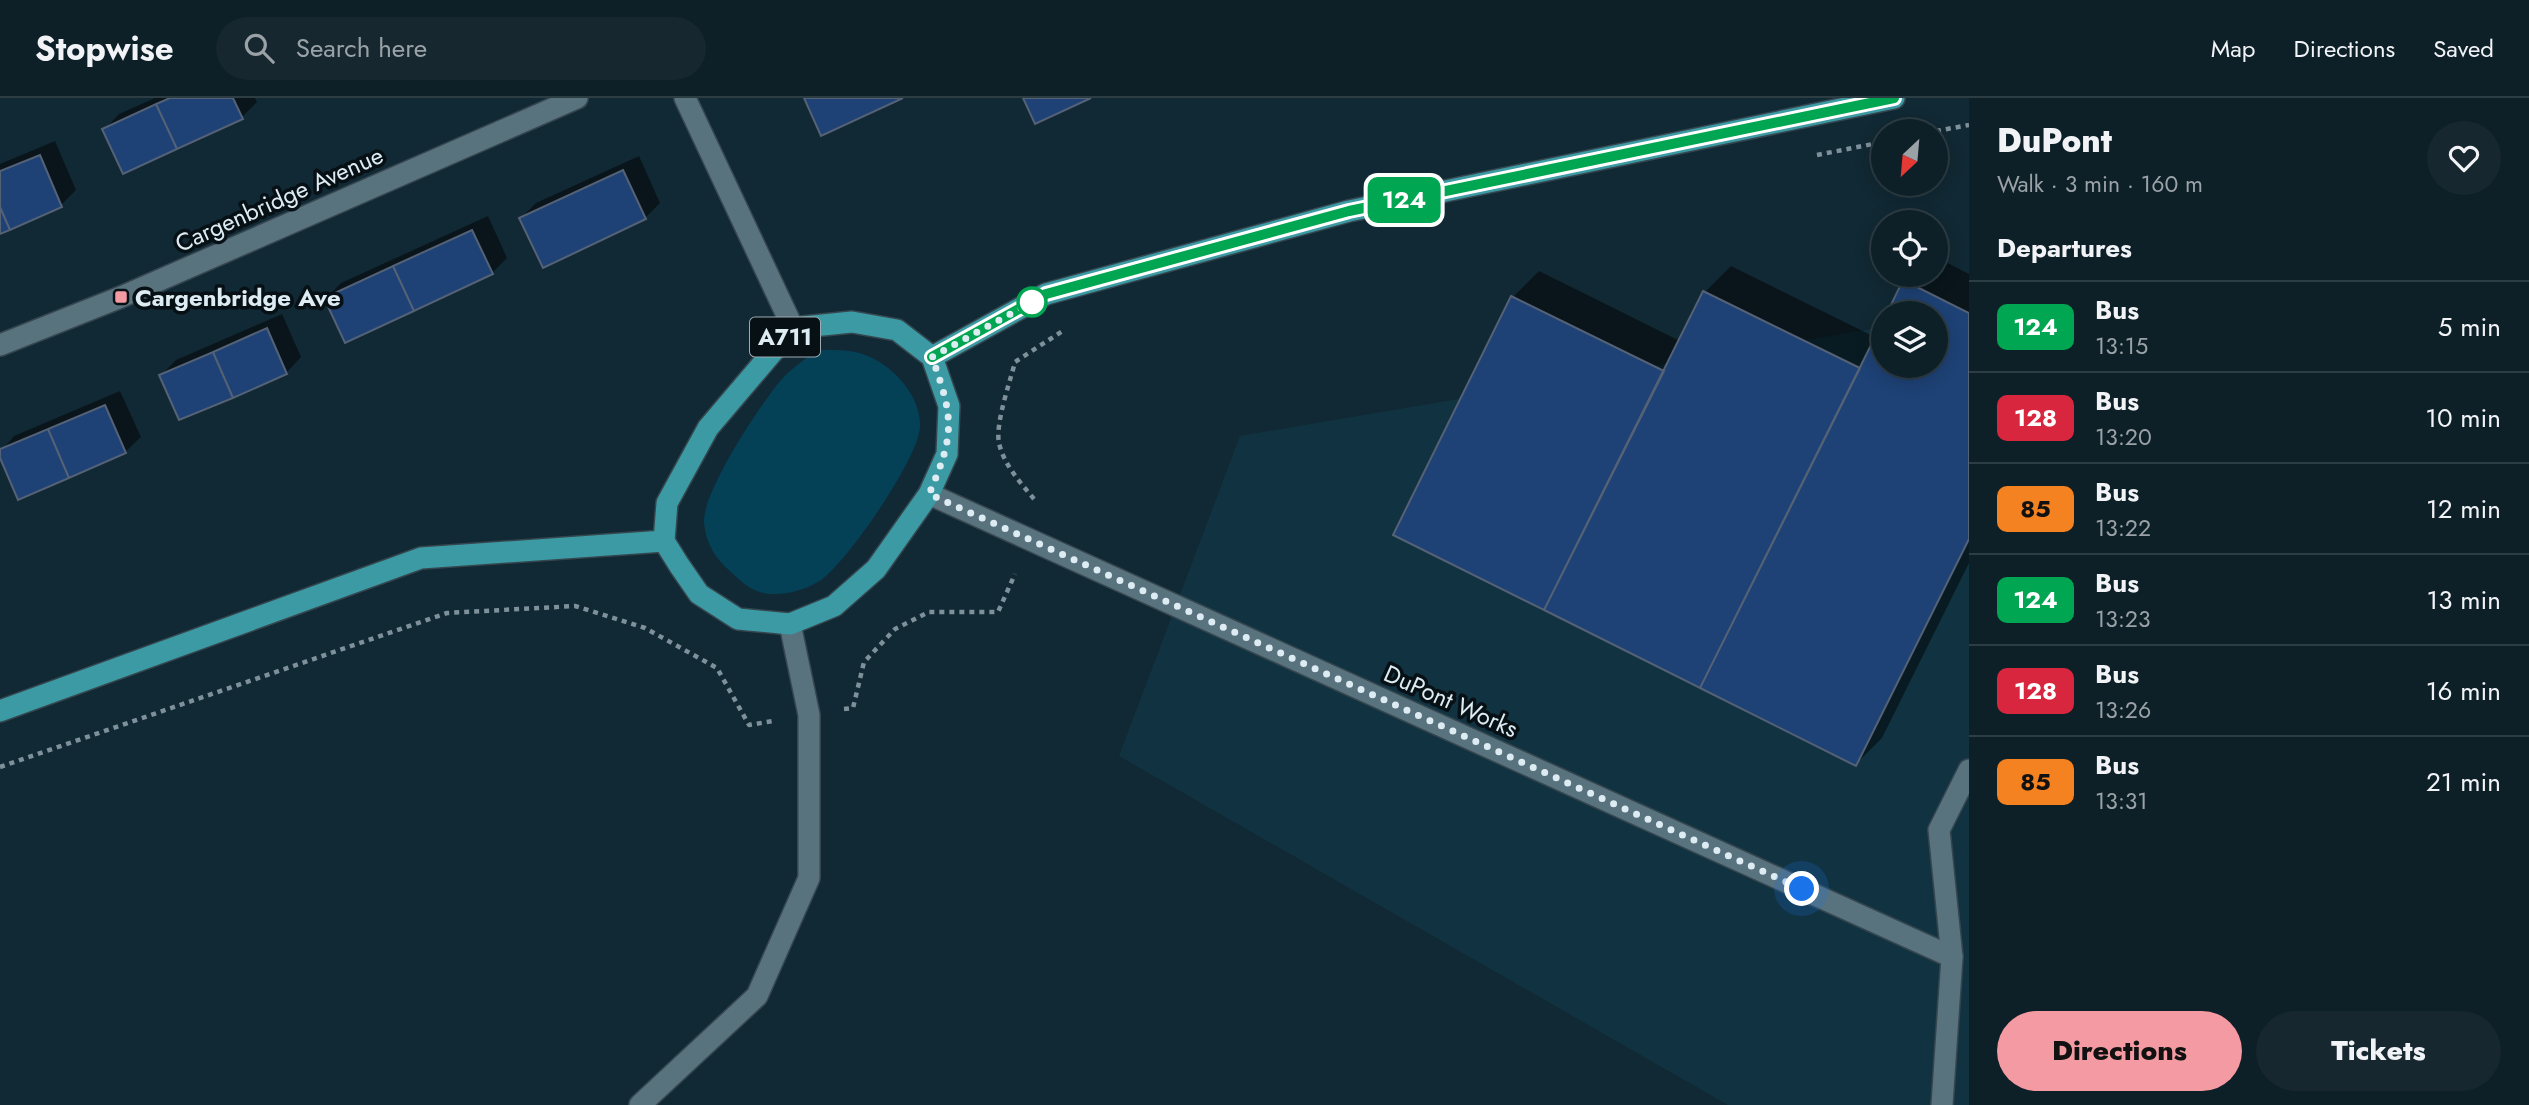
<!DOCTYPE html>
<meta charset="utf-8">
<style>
:root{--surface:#0d1f27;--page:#16272f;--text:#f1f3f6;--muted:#9aa2a7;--line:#2d3d44;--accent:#f49aa2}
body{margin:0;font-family:Jost,sans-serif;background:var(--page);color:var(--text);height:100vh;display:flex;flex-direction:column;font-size:26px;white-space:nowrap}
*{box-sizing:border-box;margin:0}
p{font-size:23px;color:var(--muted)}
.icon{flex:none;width:38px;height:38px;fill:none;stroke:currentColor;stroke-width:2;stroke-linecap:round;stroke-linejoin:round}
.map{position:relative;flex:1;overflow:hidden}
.panel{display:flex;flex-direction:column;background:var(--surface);width:560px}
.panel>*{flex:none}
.badge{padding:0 14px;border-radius:10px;font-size:24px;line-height:46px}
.needle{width:46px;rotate:206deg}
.controls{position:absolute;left:1871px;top:21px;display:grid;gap:14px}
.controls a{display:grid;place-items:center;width:77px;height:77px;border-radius:50%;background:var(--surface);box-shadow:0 4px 18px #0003,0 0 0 2px var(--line);font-size:35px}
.you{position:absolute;width:35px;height:35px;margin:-18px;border:5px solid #fff;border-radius:50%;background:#1a73e8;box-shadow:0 0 0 10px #1a73e833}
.map>.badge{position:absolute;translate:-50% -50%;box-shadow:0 0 0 4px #fff}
h2{padding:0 28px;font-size:26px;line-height:63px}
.round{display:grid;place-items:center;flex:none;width:74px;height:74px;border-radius:37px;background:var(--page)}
.summary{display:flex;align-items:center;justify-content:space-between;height:119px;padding:0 28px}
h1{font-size:33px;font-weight:800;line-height:52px}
.cta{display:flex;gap:14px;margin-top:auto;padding:14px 28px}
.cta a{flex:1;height:80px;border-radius:42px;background:var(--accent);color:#111;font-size:28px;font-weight:800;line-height:80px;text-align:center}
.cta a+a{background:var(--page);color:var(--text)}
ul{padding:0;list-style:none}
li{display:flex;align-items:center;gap:21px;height:91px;padding:0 28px;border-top:2px solid var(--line)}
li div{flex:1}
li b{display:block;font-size:26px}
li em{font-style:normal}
li .badge{min-width:77px;font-weight:700;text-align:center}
header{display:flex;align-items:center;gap:42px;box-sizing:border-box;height:98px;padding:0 35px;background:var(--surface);border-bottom:2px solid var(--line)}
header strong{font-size:33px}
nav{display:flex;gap:38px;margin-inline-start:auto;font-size:24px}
.search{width:490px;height:63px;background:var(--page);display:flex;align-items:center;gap:18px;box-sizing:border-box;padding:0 24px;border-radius:38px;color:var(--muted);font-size:26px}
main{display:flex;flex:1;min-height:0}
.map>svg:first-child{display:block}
</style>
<header>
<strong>Stopwise</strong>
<div class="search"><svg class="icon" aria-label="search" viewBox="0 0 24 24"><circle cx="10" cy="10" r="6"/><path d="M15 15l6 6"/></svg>Search here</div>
<nav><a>Map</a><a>Directions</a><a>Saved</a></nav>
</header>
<main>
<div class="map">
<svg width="1969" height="1007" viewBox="0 0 1969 1007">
<rect width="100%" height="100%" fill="#112934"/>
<path fill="#113341" d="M1969,214V1007H1728L1119,658L1240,338L1883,229V268H1936V220Z"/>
<path fill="#044156" d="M818,252C835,252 854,251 870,259C895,270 921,299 920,328C920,359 847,464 821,482C810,489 799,493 787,495C760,499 750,492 731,474C715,460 706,446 704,425C702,394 760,307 781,282C792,270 805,261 818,252Z"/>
<path fill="#0007" d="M155,0H255L257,4L242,19L104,32L119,16Z
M55,43L76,92L61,107L0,133V66Z
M639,58L660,105L645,120H521L536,105Z
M488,118L507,160L492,175L326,200L341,185Z
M1936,159L1969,176V465L1882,640L1856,666L1395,436L1513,199L1539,173L1680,243L1705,194L1731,168L1877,240L1883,227V268H1936V215H1889L1911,177H1936Z
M282,216L301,259L286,275L161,277L176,262Z
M120,293L141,339L125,354L0,355L14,338Z"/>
<path fill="#1e4276" stroke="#556276" stroke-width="2" d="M170,0H233L243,21L177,51L156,6Z
M804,0H903L821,38Z
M1023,0H1091L1035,26Z
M156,6L177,51L123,76L102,31Z
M40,57L62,109L10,132L0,109V73Z
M623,72L646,121L543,170L519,120Z
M0,109L10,132L0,136Z
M472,132L493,176L414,213L393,168Z
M393,168L414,213L345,245L324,200Z
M1903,182L1969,215V441L1856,668L1700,590L1883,223V268H1936V215H1887Z
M1703,193L1860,270L1700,590L1544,512Z
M1511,198L1664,273L1544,512L1393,437Z
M267,230L287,276L233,300L213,254Z
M213,254L233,300L179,322L159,277Z
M105,307L126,355L69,380L48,331Z
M48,331L69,380L18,402L0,360V351Z"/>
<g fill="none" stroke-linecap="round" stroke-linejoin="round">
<defs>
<path id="lane" d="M1952,859L1939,732L1969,672"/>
<path id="street" d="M685,0L793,230
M0,247L121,199L577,0
M929,396L1952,859L1942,1007
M640,1007L757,898L809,780V617L790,526"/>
<path id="primary" d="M852,224L897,232L932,259L949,308L947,356L929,396L876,471L834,508L790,526L738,521L699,496L679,467L664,443L667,405L708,330L793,230Z
M932,259L1046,196L1349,113L1894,0
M0,613L421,460L664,443"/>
</defs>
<use href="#lane" stroke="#35464f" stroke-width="24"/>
<use href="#street" stroke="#35464f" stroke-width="24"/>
<use href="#primary" stroke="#35464f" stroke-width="24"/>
<path stroke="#7e919a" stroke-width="4.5" stroke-dasharray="5 5" stroke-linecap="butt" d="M1936,33L1969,27
M1817,57L1883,44
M1034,401C1020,384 1004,367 999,345C995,326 1010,284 1015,264L1064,232
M844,611L853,610L864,564L895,531L929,514H998L1015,476
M0,669L447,515L575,508L645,530L717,570L749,627L773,623"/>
<use href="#lane" stroke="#58727e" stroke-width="21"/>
<use href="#street" stroke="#58727e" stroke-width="21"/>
<use href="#primary" stroke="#3b9aa3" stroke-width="21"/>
</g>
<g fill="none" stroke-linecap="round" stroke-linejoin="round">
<defs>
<path id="line" d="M932,259L1046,196L1349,113L1894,0"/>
</defs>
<use href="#line" stroke="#fff" stroke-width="16"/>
<use href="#line" stroke="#00a651" stroke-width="10"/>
<path stroke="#ddecf3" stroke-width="7" stroke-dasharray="0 12.6" d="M1032,204L932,259C954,321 955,336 929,396L1802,791"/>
</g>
<rect fill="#f49aa2" stroke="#071015" stroke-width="2.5" x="114" y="192" width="14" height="14" rx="3.5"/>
<circle fill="#fff" stroke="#00a651" stroke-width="3.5" cx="1032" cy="204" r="14"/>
<g text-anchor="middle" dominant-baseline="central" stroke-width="7" stroke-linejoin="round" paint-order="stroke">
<rect fill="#071015" stroke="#9daab0" stroke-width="2" x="750" y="219.5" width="70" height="39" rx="5"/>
<g font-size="23" font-weight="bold" fill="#ddecf3">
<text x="785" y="239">A711</text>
</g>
<g font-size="24" fill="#ddecf3" stroke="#071015">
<text transform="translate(279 101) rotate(-24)">Cargenbridge Avenue</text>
<text transform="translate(1451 603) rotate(24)">DuPont Works</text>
</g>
<g font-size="24" font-weight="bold" fill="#ddecf3" stroke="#071015" text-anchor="start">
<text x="135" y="199">Cargenbridge Ave</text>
</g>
</g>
</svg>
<div class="controls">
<a><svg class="needle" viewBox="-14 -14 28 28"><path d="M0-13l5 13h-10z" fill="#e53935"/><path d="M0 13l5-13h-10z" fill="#9aa2a7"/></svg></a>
<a><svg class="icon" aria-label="locate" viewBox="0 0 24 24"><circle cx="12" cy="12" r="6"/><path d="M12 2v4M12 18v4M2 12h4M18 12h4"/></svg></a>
<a><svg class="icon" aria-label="layers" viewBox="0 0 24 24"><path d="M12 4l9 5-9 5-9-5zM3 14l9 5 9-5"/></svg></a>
</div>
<div class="you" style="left:1802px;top:791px"></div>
<b class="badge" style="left:1404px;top:102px;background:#00a651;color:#fff">124</b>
</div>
<section class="panel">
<div class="summary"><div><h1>DuPont</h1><p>Walk · 3 min · 160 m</p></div><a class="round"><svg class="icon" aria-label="heart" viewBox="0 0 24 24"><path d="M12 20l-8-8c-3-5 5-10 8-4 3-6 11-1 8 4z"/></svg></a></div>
<h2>Departures</h2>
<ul>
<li><span class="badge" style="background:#00a651;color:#fff">124</span><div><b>Bus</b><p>13:15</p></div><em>5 min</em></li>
<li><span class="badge" style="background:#d7263d;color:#fff">128</span><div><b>Bus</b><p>13:20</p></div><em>10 min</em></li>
<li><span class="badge" style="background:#f58220;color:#111">85</span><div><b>Bus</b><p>13:22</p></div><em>12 min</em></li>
<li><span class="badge" style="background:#00a651;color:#fff">124</span><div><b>Bus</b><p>13:23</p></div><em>13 min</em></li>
<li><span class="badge" style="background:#d7263d;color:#fff">128</span><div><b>Bus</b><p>13:26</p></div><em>16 min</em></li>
<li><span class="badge" style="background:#f58220;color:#111">85</span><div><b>Bus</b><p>13:31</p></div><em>21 min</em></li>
</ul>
<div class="cta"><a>Directions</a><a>Tickets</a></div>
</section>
</main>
